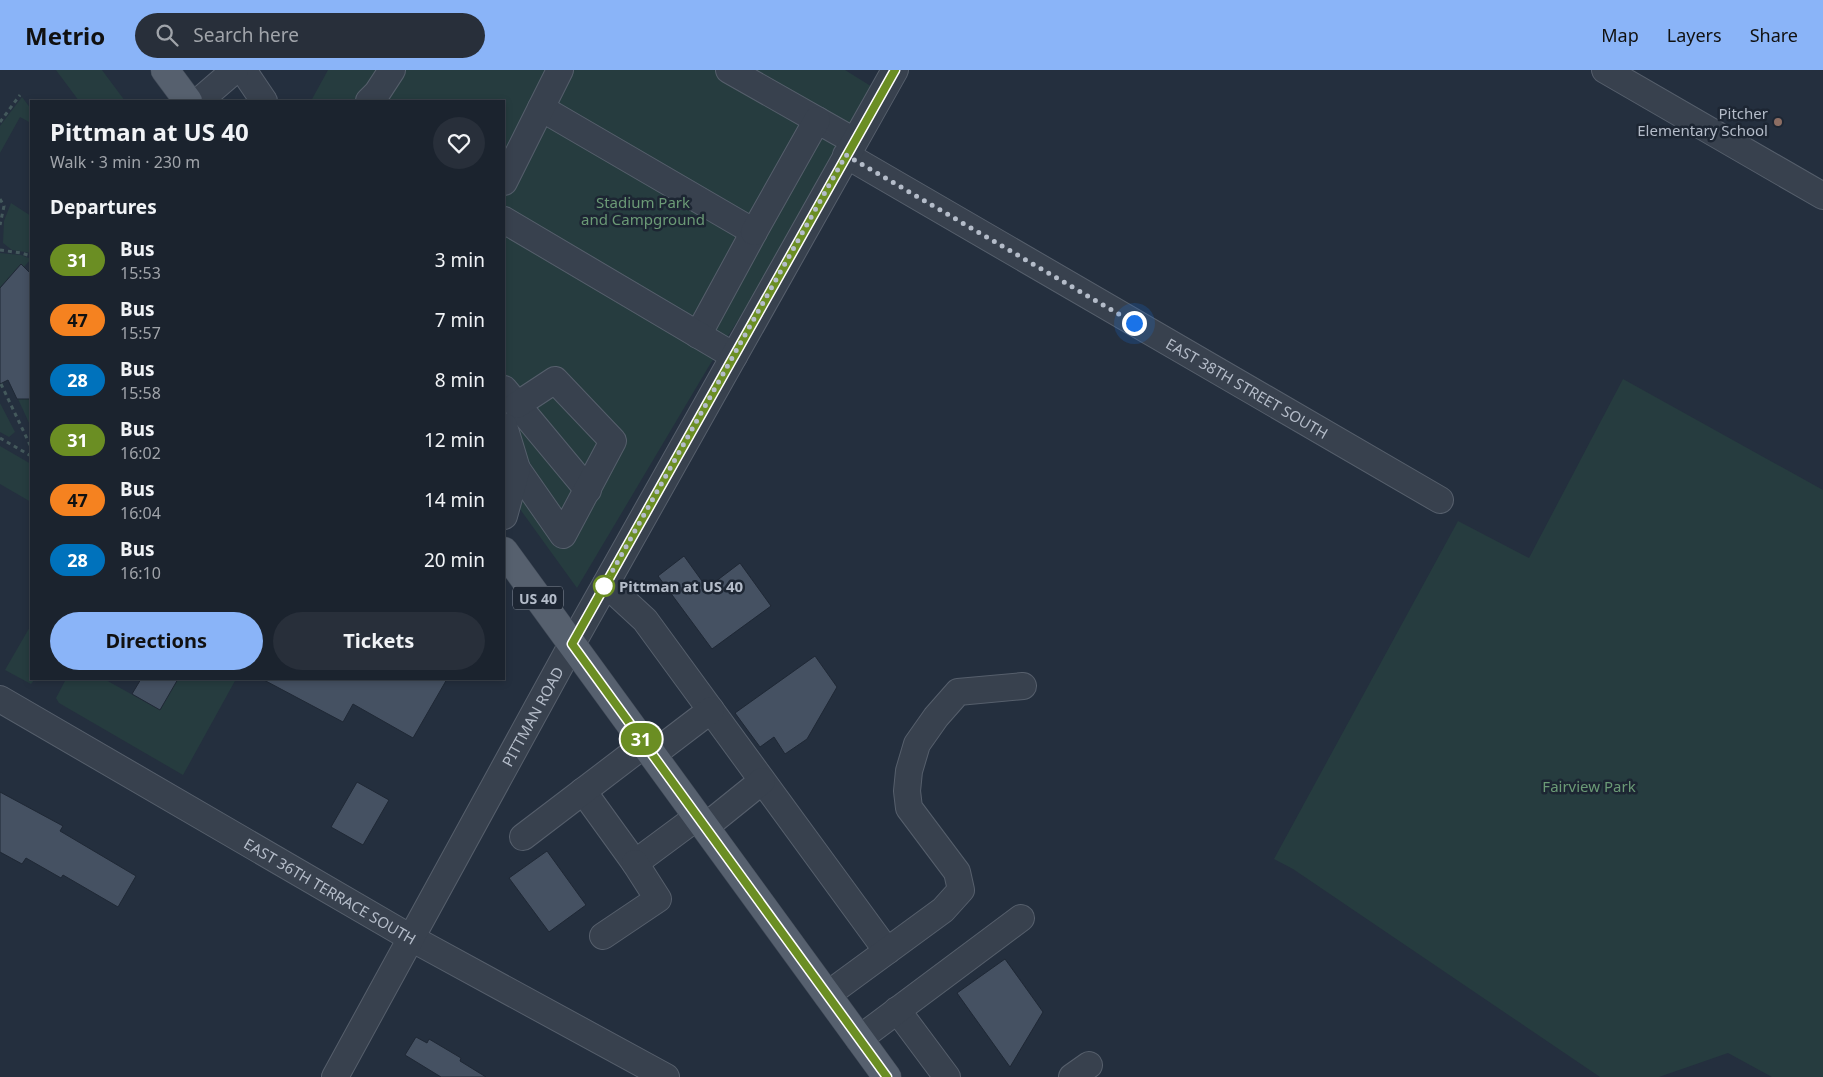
<!DOCTYPE html>
<meta charset="utf-8">
<style>
:root{--surface:#1b232e;--page:#282f3a;--text:#f1f3f6;--muted:#a0a4aa;--line:#39404a;--accent:#8ab4f8}
body{margin:0;font-family:"Noto Sans",sans-serif;background:var(--page);color:var(--text);height:100vh;display:flex;flex-direction:column;font-size:19px;white-space:nowrap}
*{box-sizing:border-box;margin:0}
p{font-size:16px;color:var(--muted)}
.icon{flex:none;width:28px;height:28px;fill:none;stroke:currentColor;stroke-width:2;stroke-linecap:round;stroke-linejoin:round}
.map{position:relative;flex:1;overflow:hidden}
.panel{position:absolute;left:30px;top:30px;width:475px;height:580px;display:flex;flex-direction:column;background:var(--surface);border-radius:0px;box-shadow:0 2px 8px #0003,0 0 0 1px var(--line)}
.panel>*{flex:none}
.badge{padding:0 10px;border-radius:16px;font-size:18px;line-height:32px}
.you{position:absolute;width:25px;height:25px;margin:-12px;border:4px solid #fff;border-radius:50%;background:#1a73e8;box-shadow:0 0 0 8px #1a73e833}
.map>.badge{position:absolute;translate:-50% -50%;box-shadow:0 0 0 2px #fff}
h2{padding:0 20px;font-size:19px;line-height:45px}
.round{display:grid;place-items:center;flex:none;width:52px;height:52px;border-radius:26px;background:var(--page)}
.overview{display:flex;align-items:center;justify-content:space-between;height:85px;padding:0 20px}
h1{font-size:24px;font-weight:700;line-height:38px}
.cta{display:flex;gap:10px;margin-top:auto;padding:10px 20px}
.cta a{flex:1;height:58px;border-radius:30px;background:var(--accent);color:#111;font-size:20px;font-weight:700;line-height:58px;text-align:center}
.cta a+a{background:var(--page);color:var(--text)}
ul{padding:0;list-style:none}
li{display:flex;align-items:center;gap:15px;height:60px;padding:0 20px}
li div{flex:1}
li b{display:block;font-size:19px}
li em{font-style:normal}
li .badge{min-width:55px;font-weight:700;text-align:center}
header{display:flex;align-items:center;gap:30px;box-sizing:border-box;height:70px;padding:0 25px;background:var(--accent);color:#111}
header strong{font-size:24px}
nav{display:flex;gap:28px;margin-inline-start:auto;font-size:18px}
.search{width:350px;height:45px;background:var(--page);display:flex;align-items:center;gap:12px;box-sizing:border-box;padding:0 18px;border-radius:28px;color:var(--muted);font-size:19px}
.map>svg:first-child{display:block}
</style>
<header>
<strong>Metrio</strong>
<div class="search"><svg class="icon" aria-label="search" viewBox="0 0 24 24"><circle cx="10" cy="10" r="6"/><path d="M15 15l6 6"/></svg>Search here</div>
<nav><a>Map</a><a>Layers</a><a>Share</a></nav>
</header>
<div class="map">
<svg width="1823" height="1007" viewBox="0 0 1823 1007">
<rect width="100%" height="100%" fill="#242f3e"/>
<path fill="#263c3f" d="M56,0H102L125,31H79Z
M328,0H845L882,23L709,296L577,518L504,417V31H311Z
M22,27L31,39V53L20,47L0,83V56Z
M11,133L31,146V183L12,180L3,173L4,151Z
M0,183L21,185L31,189L24,197L20,195L0,218Z
M1623,309L1823,420V1007H1772L1728,983L1659,1007H1600L1293,799L1274,789L1458,451L1529,488Z
M18,329H31V357Z
M0,333L15,362L9,367L0,362Z
M0,376L31,394V432L0,414Z
M31,555V609H35L31,614L5,600Z
M66,609H104L160,640L177,609H236L183,705L59,633L56,628Z"/>
<path fill="#455162" stroke="#1f2835" d="M21,194L31,204V329H17L8,310L0,314V218Z
M684,486L707,518L740,493L771,536L712,579L658,506Z
M815,586L837,617L807,669L785,684L774,667L760,677L735,643Z
M141,609H178L160,640L132,624Z
M262,609H447L413,668L353,634L343,652Z
M357,712L389,730L363,775L331,757Z
M0,722L63,756L60,761L136,806L118,837L63,805L61,808L26,788L22,794L0,782Z
M547,781L586,835L549,862L509,808Z
M1005,889L1043,942L1010,997L957,923Z
M416,967L427,973L429,969L461,988L460,991L486,1007H441L405,985Z"/>
<g fill="none" stroke-linecap="round" stroke-linejoin="round">
<defs>
<g id="minor">
<path d="M243,0L264,31"/>
<path d="M729,0L854,71"/>
<path d="M1605,0L1823,126"/>
<path d="M199,31L235,0"/>
<path d="M369,31L377,23L392,0"/>
<path d="M541,38L754,162L698,265"/>
<path id="s1" d="M846,85L1440,430"/>
<path d="M504,112L560,0"/>
<path d="M504,150L734,286"/>
<path d="M754,162L817,50"/>
<path d="M504,319L588,420"/>
<path d="M517,335L555,310L613,371L563,465L517,399"/>
<path d="M504,356L517,399L504,446"/>
<path d="M606,514L645,550L887,881"/>
<path id="s2" d="M0,629L411,868L666,1007"/>
<path d="M652,685L711,640"/>
<path d="M583,721L635,793L697,747"/>
<path d="M705,757L762,711"/>
<path d="M523,767L645,674"/>
<path d="M603,866L658,829L635,793"/>
<path d="M827,925L943,840L961,820L957,802L909,738L907,721L909,701L917,674L936,647L958,622L1023,616"/>
<path d="M897,940L947,1007"/>
<path d="M859,969L1021,848"/>
<path id="s3" d="M335,1007L572,574L895,0"/>
<path d="M1072,1007L1089,995"/>
</g>
<path id="major" d="M165,0L188,31
M504,481L887,1007"/>
</defs>
<use href="#minor" stroke="#565f6c" stroke-width="28"/>
<use href="#major" stroke="#414a57" stroke-width="29"/>
<path stroke="#44595c" stroke-width="3" stroke-dasharray="4 4" stroke-linecap="butt" d="M0,52L20,25
M0,129L4,136L0,155
M0,180L21,183L31,186
M1,314L31,377
M0,368L31,386"/>
<use href="#minor" stroke="#38414e" stroke-width="26"/>
<use href="#major" stroke="#56606e" stroke-width="28"/>
</g>
<g fill="none" stroke-linecap="round" stroke-linejoin="round">
<defs>
<path id="line" d="M887,1007L572,574L895,0"/>
</defs>
<use href="#line" stroke="#fff" stroke-width="11"/>
<use href="#line" stroke="#6b8e23" stroke-width="8"/>
<path stroke="#b4bcc9" stroke-width="5" stroke-dasharray="0 9" d="M604,516L846,85L1134,253"/>
</g>
<circle fill="#8d6e63" stroke="#1d2633" stroke-width="2" cx="1778" cy="52" r="5"/>
<circle fill="#fff" stroke="#6b8e23" stroke-width="2.5" cx="604" cy="516" r="10"/>
<g text-anchor="middle" dominant-baseline="central" stroke-width="5" stroke-linejoin="round" paint-order="stroke">
<rect fill="#1d2633" stroke="#878f9c" stroke-width="1" x="513" y="516.5" width="50" height="23" rx="4"/>
<g font-size="14" font-weight="bold" fill="#b4bcc9">
<text x="538" y="528">US 40</text>
</g>
<g font-size="15" fill="#b4bcc9" stroke="#1d2633" text-anchor="end">
<text x="1768" y="43">Pitcher<tspan x="1768" dy="17">Elementary School</tspan></text>
</g>
<g font-size="15" fill="#6b9a76" stroke="#1d2633">
<text x="643" y="132">Stadium Park<tspan x="643" dy="17">and Campground</tspan></text>
<text x="1589" y="716">Fairview Park</text>
</g>
<g font-size="15" fill="#b4bcc9" stroke="#1d2633">
<text stroke="none"><textPath href="#s1" startOffset="464">EAST 38TH STREET SOUTH</textPath></text>
<text stroke="none"><textPath href="#s3" startOffset="411">PITTMAN ROAD</textPath></text>
<text stroke="none"><textPath href="#s2" startOffset="382">EAST 36TH TERRACE SOUTH</textPath></text>
</g>
<g font-size="15" font-weight="bold" fill="#b4bcc9" stroke="#1d2633" text-anchor="start">
<text x="619" y="516">Pittman at US 40</text>
</g>
</g>
</svg>
<div class="you" style="left:1134px;top:253px"></div>
<b class="badge" style="left:641px;top:669px;background:#6b8e23;color:#fff">31</b>
<section class="panel">
<div class="overview"><div><h1>Pittman at US 40</h1><p>Walk · 3 min · 230 m</p></div><a class="round"><svg class="icon" aria-label="heart" viewBox="0 0 24 24"><path d="M12 20l-8-8c-3-5 5-10 8-4 3-6 11-1 8 4z"/></svg></a></div>
<h2>Departures</h2>
<ul>
<li><span class="badge" style="background:#6b8e23;color:#fff">31</span><div><b>Bus</b><p>15:53</p></div><em>3 min</em></li>
<li><span class="badge" style="background:#f58220;color:#111">47</span><div><b>Bus</b><p>15:57</p></div><em>7 min</em></li>
<li><span class="badge" style="background:#0072bc;color:#fff">28</span><div><b>Bus</b><p>15:58</p></div><em>8 min</em></li>
<li><span class="badge" style="background:#6b8e23;color:#fff">31</span><div><b>Bus</b><p>16:02</p></div><em>12 min</em></li>
<li><span class="badge" style="background:#f58220;color:#111">47</span><div><b>Bus</b><p>16:04</p></div><em>14 min</em></li>
<li><span class="badge" style="background:#0072bc;color:#fff">28</span><div><b>Bus</b><p>16:10</p></div><em>20 min</em></li>
</ul>
<div class="cta"><a>Directions</a><a>Tickets</a></div>
</section>
</div>
